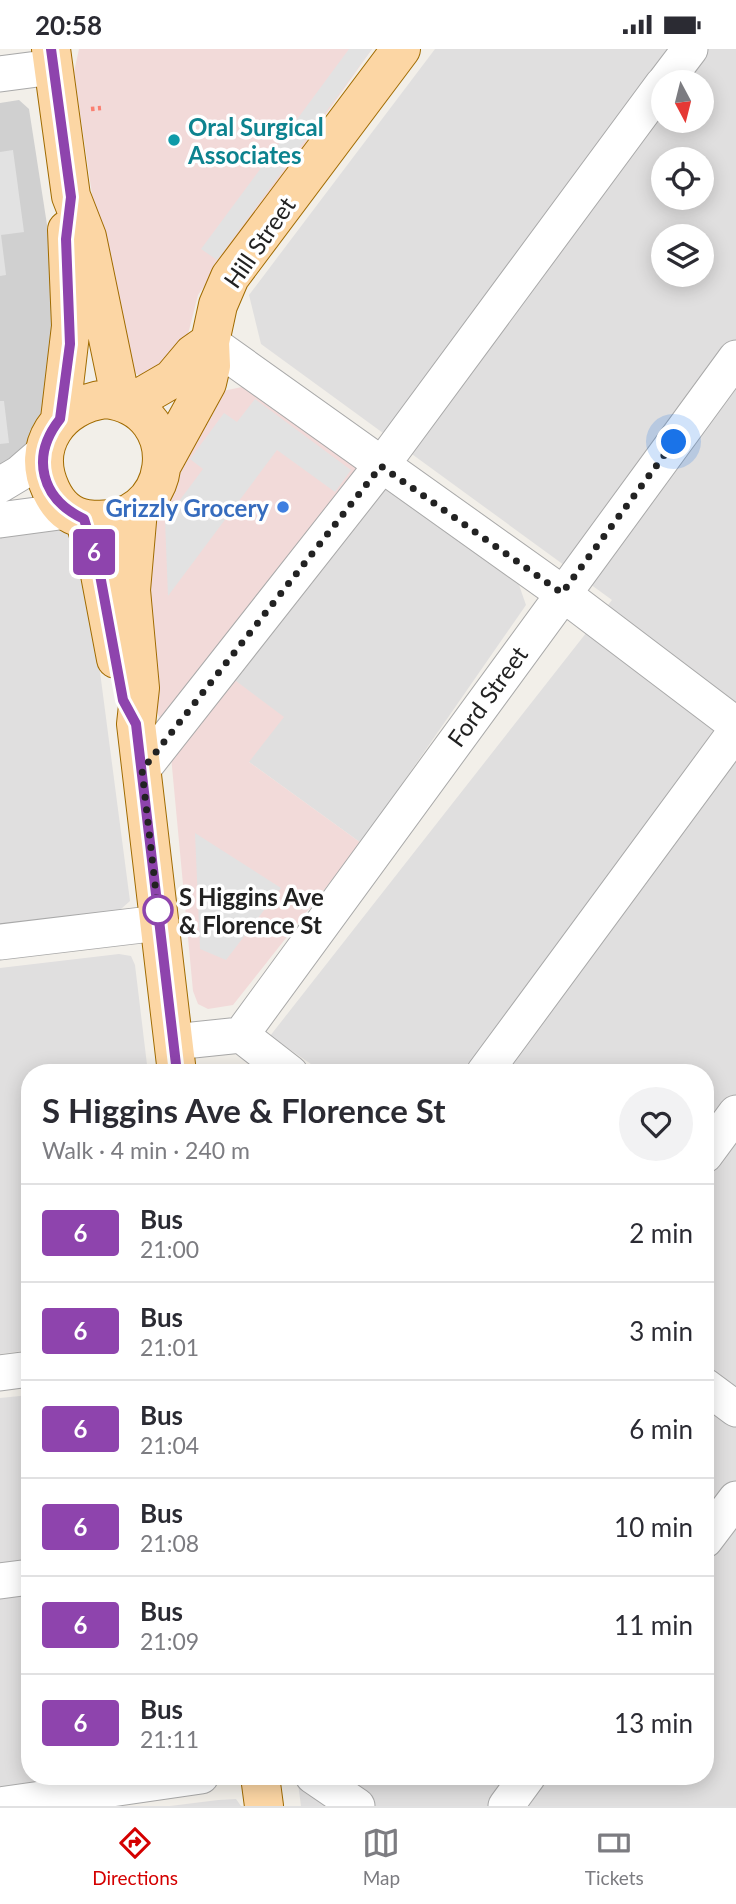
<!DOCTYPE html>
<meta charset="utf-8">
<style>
:root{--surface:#fff;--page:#f2f2f3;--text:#2b2b33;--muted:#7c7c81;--line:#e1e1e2;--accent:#d40000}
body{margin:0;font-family:Lato,sans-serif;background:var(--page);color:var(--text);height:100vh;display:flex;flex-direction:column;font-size:26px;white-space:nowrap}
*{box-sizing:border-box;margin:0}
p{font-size:23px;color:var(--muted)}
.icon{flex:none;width:38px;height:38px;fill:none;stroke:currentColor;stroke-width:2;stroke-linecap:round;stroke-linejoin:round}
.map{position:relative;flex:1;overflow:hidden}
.side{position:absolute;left:21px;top:1015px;width:693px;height:721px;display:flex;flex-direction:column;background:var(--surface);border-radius:28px;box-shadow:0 4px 18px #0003}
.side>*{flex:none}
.badge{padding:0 14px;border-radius:5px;font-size:24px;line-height:46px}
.needle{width:46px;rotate:173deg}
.tools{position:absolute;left:651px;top:21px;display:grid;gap:14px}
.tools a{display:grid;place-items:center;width:63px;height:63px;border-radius:50%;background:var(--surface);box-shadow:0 4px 18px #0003;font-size:35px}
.you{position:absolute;width:35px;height:35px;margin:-18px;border:5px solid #fff;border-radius:50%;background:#1a73e8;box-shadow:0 0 0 10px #1a73e833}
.map>.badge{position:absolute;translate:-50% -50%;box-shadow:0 0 0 4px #fff}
.round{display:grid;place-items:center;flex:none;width:74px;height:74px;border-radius:37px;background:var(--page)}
.overview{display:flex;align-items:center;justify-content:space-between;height:119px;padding:0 21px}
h1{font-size:33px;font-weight:700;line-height:52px}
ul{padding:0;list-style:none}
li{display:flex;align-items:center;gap:21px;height:98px;padding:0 21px;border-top:2px solid var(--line)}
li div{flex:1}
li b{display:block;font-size:26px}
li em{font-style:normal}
li .badge{min-width:77px;font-weight:700;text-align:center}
.status{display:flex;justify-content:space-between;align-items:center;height:49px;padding:0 35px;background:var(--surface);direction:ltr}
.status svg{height:19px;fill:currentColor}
.tab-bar{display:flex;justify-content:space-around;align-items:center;height:98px;border-top:2px solid var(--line);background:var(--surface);font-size:19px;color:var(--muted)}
.tab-bar a{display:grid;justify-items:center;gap:4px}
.tab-bar .active{color:var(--accent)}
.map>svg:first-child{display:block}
</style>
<div class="status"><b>20:58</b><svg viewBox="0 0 49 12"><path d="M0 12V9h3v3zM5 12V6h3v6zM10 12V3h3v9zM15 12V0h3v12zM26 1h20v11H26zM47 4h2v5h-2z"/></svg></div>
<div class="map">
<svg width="736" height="1757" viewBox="0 0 736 1757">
<rect width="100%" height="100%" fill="#f2efe9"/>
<path fill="#e0dfdf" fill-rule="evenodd" d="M435,0H736V1757H301L297,1727H705V1024H324L270,987L612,551L261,295L249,246ZM663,33H702V72H663ZM663,110H702V149H663ZM663,187H702V226H663Z
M371,429L519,536L526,556L361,794L249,713L220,621Z
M47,477L68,484L86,516L130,852L121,860L108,864L0,878V481Z
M119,905L131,907L135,916L148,1024H30V1301L0,1305V919Z
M30,1346V1727H108L0,1742V1349Z
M236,1750L241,1757H170L218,1751Z"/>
<path fill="#f2dad9" d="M79,0H372L198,246L184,301L146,329L129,322L115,301L74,23Z
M242,338L371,429L220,620L284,668L249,713L361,794L233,956L208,960L198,955L193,942L169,686L152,654L145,486L223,342Z"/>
<path fill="#d0d0d0" d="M19,51L29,60L62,272L56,352L13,417L0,424V54Z"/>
<path fill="#e2e2e2" d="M349,0H372L217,211L201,200Z
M13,101L24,183L1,186L6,226L0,227V103Z
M255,350L351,421L335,443L277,401L168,547L165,471L203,420L190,410L224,364L237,373Z
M0,352H4L9,394L0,395Z
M195,784L281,839L226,911L200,900Z"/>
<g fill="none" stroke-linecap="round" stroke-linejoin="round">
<defs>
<path id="minor" d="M0,25L53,18
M665,33L690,0
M210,293L562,544L736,676
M0,436L20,424L43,404
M0,471L67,462
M142,721L381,417L663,35
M0,893L159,874
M241,986L736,309
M174,993L241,986L290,1024
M484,1024L736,682
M705,1106L736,1064
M0,1324L30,1320
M705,1337L736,1360
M705,1491L736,1450
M0,1532L30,1528
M313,1727L357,1757
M0,1756L201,1727
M506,1757L528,1727"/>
<path id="major" d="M51,0L71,147L87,188L121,352
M106,350C189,359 177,482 87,470C69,468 58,456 51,441C30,397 59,356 106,350Z
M129,355L172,330L193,305L210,293
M60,370L71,277L67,181
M163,414L207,334L211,317L210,293L218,256L230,228L401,0
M138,461L131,541L140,639L136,675L177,1024
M84,470L98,515L116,610
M260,1727L264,1757"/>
</defs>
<use href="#minor" stroke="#a9a9a9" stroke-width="37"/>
<use href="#major" stroke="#a06b00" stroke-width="40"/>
<path stroke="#fa8072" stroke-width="4.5" stroke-dasharray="3.5 3.5" stroke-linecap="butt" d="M91,60L101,59"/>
<use href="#minor" stroke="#fff" stroke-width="35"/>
<use href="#major" stroke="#fcd6a4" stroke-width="38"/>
</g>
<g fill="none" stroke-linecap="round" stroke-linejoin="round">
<defs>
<path id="line" d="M51,0L71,148L66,190L70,295L60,370C30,408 41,450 84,470L98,515L123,651L136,675L177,1024"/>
</defs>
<use href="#line" stroke="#fff" stroke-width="16"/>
<use href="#line" stroke="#8e44ad" stroke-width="10"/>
<path stroke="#222" stroke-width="7" stroke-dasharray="0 12.6" d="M158,861L142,721L381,417L562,544L674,393"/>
</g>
<circle fill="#0f9aa8" stroke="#fff" stroke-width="2.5" cx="174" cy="91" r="7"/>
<circle fill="#3f7fe0" stroke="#fff" stroke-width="2.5" cx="283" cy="458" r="7"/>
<circle fill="#fff" stroke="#8e44ad" stroke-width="3.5" cx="158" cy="861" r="14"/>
<g text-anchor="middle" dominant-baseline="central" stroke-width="7" stroke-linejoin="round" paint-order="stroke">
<g font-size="24" font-weight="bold" fill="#0d838f" stroke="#fff" text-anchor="start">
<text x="188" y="77">Oral Surgical<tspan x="188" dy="28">Associates</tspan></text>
</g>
<g font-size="24" fill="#222" stroke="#fff">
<text transform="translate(259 193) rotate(-55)">Hill Street</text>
<text transform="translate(487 647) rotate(-54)">Ford Street</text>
</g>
<g font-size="24" font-weight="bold" fill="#366cbe" stroke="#fff" text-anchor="end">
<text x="269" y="458">Grizzly Grocery</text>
</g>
<g font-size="24" font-weight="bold" fill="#222" stroke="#fff" text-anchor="start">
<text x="179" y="847">S Higgins Ave<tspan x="179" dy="28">&amp; Florence St</tspan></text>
</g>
</g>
</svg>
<div class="tools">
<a><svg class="needle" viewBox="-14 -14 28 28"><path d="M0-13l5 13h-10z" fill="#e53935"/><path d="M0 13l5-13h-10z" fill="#7c7c81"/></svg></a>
<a><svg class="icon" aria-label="locate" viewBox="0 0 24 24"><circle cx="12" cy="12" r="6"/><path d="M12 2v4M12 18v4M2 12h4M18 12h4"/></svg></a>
<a><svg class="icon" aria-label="layers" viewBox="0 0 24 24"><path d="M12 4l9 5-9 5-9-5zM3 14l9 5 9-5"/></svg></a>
</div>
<div class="you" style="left:674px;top:393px"></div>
<b class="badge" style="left:94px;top:503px;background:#8e44ad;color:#fff">6</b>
<section class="side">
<div class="overview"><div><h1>S Higgins Ave &amp; Florence St</h1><p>Walk · 4 min · 240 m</p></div><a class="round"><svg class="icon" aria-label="heart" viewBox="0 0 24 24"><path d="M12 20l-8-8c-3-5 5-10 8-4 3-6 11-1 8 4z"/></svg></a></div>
<ul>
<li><span class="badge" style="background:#8e44ad;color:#fff">6</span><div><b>Bus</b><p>21:00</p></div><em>2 min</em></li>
<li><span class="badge" style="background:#8e44ad;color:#fff">6</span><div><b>Bus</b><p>21:01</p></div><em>3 min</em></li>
<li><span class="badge" style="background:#8e44ad;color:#fff">6</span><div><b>Bus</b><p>21:04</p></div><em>6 min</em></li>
<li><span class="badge" style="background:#8e44ad;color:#fff">6</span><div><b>Bus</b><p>21:08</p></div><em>10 min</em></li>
<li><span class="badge" style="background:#8e44ad;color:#fff">6</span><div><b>Bus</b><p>21:09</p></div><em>11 min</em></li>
<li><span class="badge" style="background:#8e44ad;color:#fff">6</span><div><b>Bus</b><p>21:11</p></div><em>13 min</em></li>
</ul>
</section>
</div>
<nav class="tab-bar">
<a class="active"><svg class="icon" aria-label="directions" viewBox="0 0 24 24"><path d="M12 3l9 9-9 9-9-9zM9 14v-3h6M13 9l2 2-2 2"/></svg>Directions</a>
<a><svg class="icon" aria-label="map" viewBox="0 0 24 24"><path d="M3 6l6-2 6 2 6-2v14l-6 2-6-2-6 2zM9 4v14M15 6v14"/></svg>Map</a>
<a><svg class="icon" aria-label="tickets" viewBox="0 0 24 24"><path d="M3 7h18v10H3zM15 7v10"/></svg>Tickets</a>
</nav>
